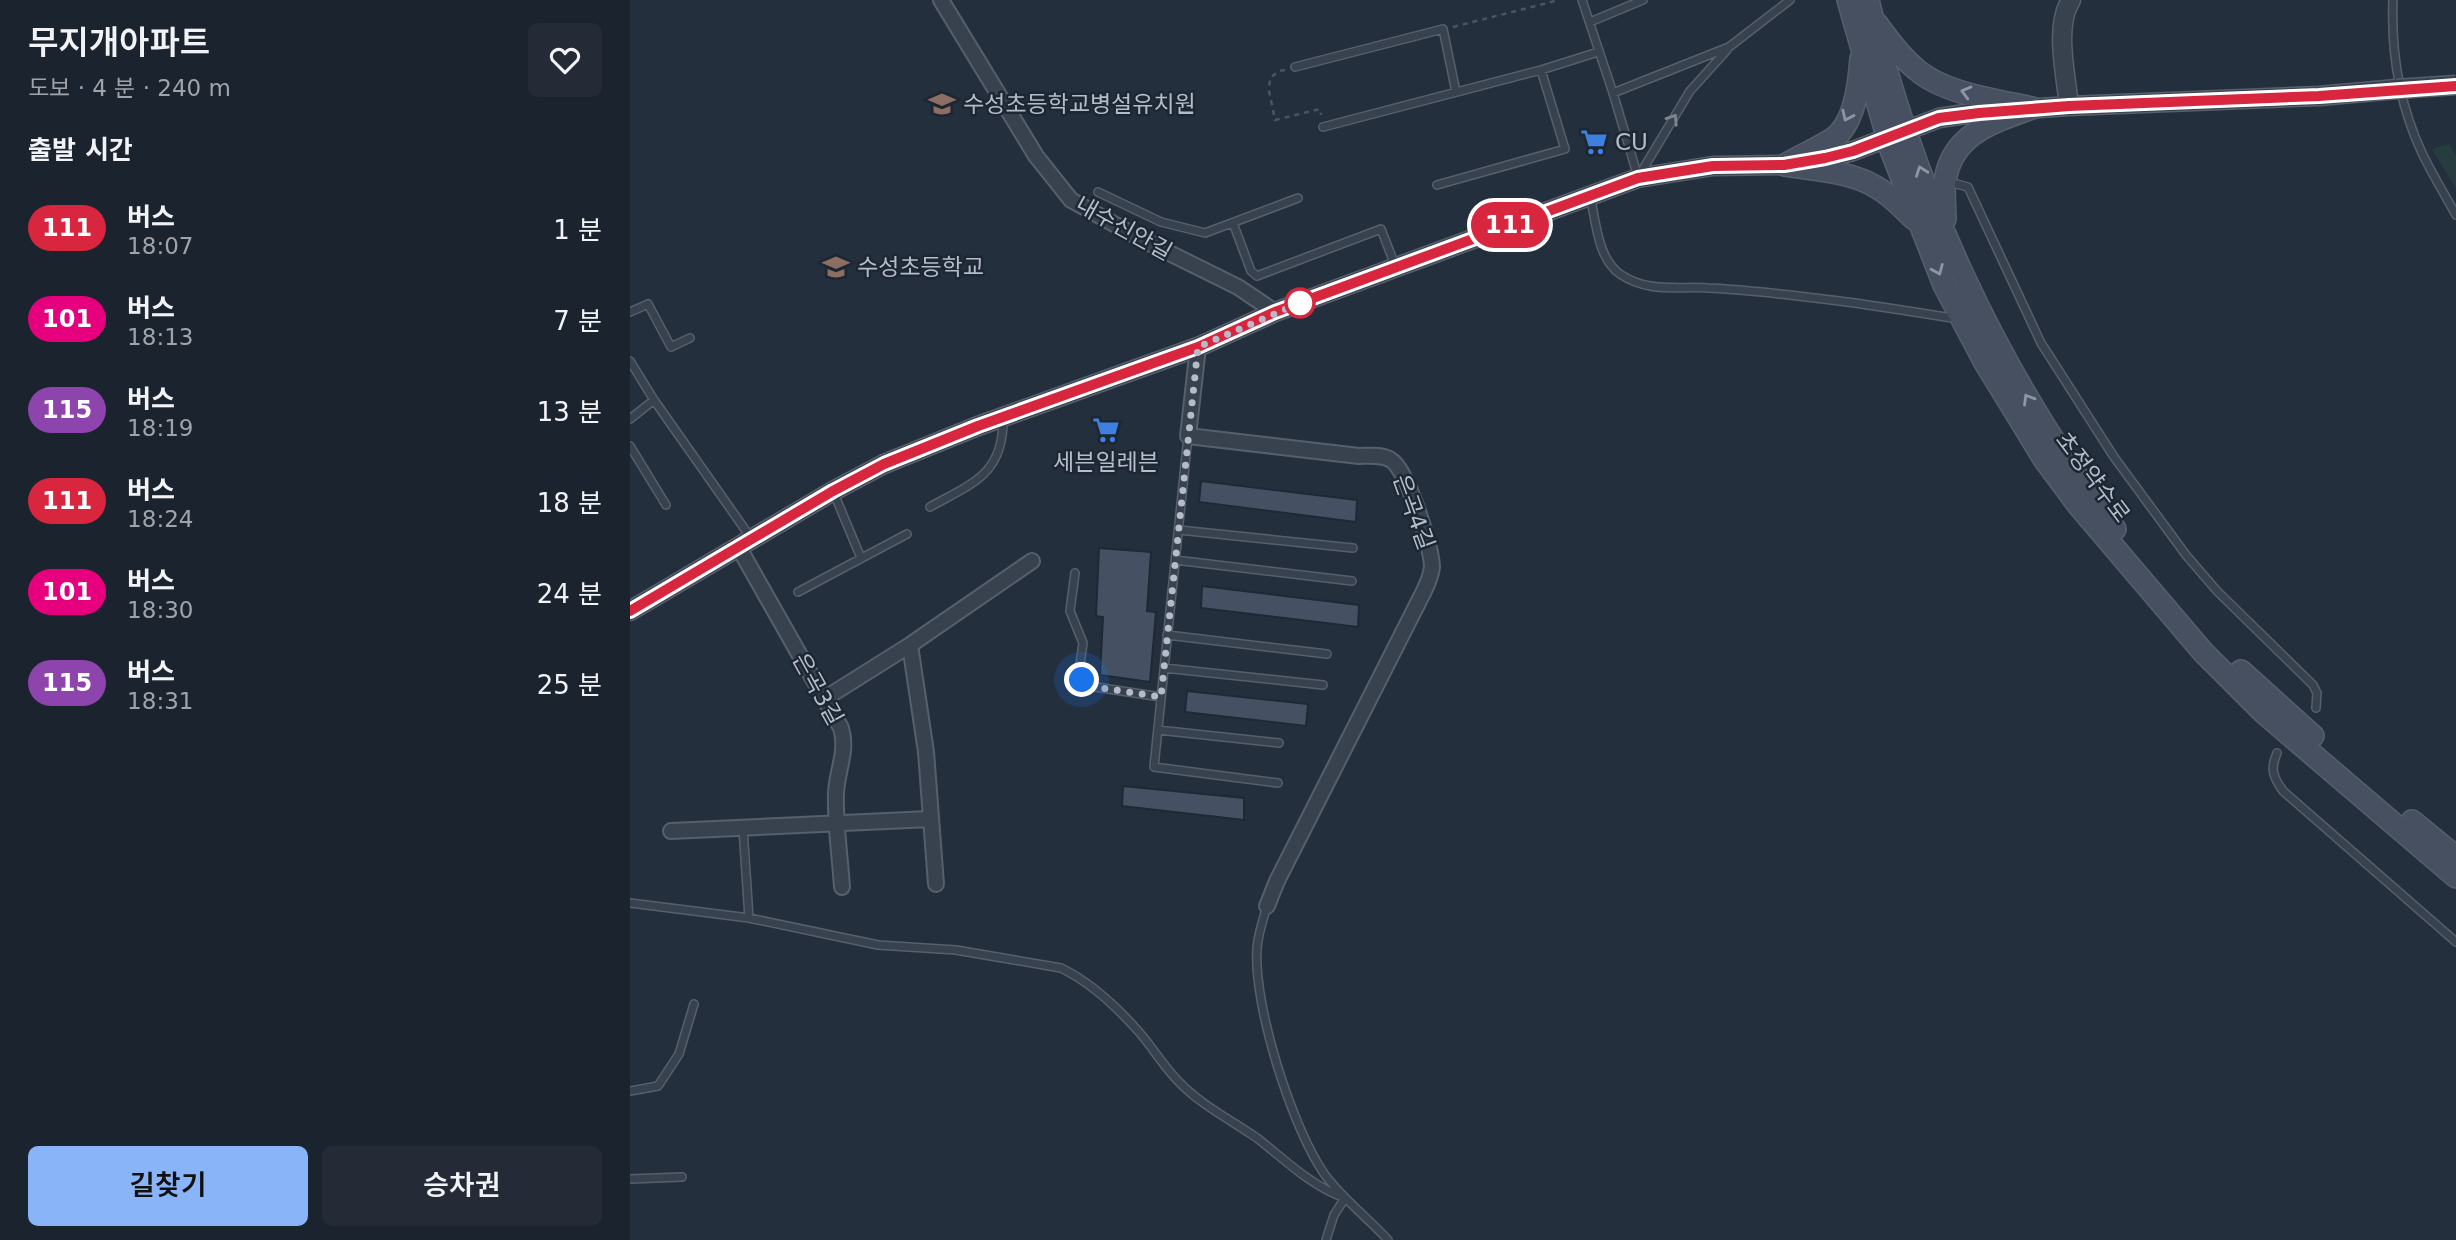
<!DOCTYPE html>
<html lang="ko">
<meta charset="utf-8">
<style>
:root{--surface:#1b232e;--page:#242b36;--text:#f1f3f6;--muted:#a0a4aa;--accent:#8ab4f8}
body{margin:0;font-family:"DejaVu Sans","Noto Sans KR",sans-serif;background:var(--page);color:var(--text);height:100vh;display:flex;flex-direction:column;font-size:26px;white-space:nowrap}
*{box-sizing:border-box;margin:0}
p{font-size:23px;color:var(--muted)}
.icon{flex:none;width:38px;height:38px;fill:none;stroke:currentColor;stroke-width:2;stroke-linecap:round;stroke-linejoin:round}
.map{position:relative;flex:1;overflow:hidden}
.panel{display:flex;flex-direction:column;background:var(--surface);width:630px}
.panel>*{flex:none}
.badge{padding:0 14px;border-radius:23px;font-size:24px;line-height:46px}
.you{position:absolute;width:35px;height:35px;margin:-18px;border:5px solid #fff;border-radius:50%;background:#1a73e8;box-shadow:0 0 0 10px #1a73e833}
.map>.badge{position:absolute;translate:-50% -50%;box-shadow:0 0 0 4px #fff}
h2{padding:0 28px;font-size:26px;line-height:63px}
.round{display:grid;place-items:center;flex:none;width:74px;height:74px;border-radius:10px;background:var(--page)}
.headline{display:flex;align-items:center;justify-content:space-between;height:119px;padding:0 28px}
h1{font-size:33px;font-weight:600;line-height:52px}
.primary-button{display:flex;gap:14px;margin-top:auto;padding:14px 28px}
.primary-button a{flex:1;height:80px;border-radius:10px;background:var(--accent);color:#111;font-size:28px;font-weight:600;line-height:80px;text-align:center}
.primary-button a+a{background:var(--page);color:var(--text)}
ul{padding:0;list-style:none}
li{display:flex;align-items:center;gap:21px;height:91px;padding:0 28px}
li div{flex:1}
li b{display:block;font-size:26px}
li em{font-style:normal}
li .badge{min-width:77px;font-weight:700;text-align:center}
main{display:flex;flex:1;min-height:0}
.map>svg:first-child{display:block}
</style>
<main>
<section class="panel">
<div class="headline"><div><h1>무지개아파트</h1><p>도보 · 4 분 · 240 m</p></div><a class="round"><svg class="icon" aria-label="heart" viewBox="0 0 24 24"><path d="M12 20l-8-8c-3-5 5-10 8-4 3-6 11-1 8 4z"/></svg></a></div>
<h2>출발 시간</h2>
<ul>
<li><span class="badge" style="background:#d7263d;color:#fff">111</span><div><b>버스</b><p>18:07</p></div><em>1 분</em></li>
<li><span class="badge" style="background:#e6007e;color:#fff">101</span><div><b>버스</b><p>18:13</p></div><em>7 분</em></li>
<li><span class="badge" style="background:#8e44ad;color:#fff">115</span><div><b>버스</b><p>18:19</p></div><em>13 분</em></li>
<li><span class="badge" style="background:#d7263d;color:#fff">111</span><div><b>버스</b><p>18:24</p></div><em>18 분</em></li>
<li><span class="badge" style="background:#e6007e;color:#fff">101</span><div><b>버스</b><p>18:30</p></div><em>24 분</em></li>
<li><span class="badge" style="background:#8e44ad;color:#fff">115</span><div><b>버스</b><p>18:31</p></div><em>25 분</em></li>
</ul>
<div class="primary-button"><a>길찾기</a><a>승차권</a></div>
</section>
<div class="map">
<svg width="1826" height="1240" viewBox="0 0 1826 1240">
<rect width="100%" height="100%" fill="#242f3e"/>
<path fill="#263c3f" d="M1819,144L1826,156V189L1802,149Z"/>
<path fill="#455162" stroke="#1f2835" stroke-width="2" d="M571,481L727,500L726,522L569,502Z
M469,548L521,552L517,611L526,612L520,682L470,675L473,617L466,616Z
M572,586L729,605L728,627L571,608Z
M557,691L678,704L676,726L555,712Z
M493,786L614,798V820L492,806Z"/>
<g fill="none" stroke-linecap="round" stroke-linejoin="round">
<defs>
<path id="service" d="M952,0L983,93L1008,177
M1763,0C1761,52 1770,106 1792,153C1802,174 1815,195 1826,215
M960,22L1013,0
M665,67L813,29L826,92
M983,93L1099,47L1160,0
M693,127L911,70L968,52
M1010,174L1060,91L1097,50
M1319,182L1338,187L1411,343L1484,457L1556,555L1587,591L1683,685L1687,693L1686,708
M807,185L935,149L911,70
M468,192L531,222L575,233L668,198
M960,196C966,220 967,258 990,274C1017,293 1048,286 1078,288C1124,290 1171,296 1217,302C1254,307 1291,313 1328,319
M603,223L621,271L627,276L751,229L766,268
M0,312L18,304L41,347L60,338
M0,361L24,400L121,538
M0,419L24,400
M558,436L524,767L648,783
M0,446L36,505
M203,491L231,558
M300,507C343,483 374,474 373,418
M549,530L723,548
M545,560L722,581
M445,573L440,611L453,643L449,671L452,680L459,686L531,697
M168,592L277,534
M537,635L697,654
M534,668L693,685
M528,730L649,743
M1647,753C1640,769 1643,777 1653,791L1826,942
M113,828L119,918
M0,903L119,918L248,945L326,950L431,968C460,982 487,1007 509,1032C523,1048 534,1067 549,1082C571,1105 601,1120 627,1138C654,1159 682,1187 715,1198
M637,906C633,920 628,934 627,948C623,1005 662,1128 695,1175C713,1199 738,1218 758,1240
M0,1091L28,1086L49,1054L64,1004
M0,1179L52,1177
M696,1240L704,1215L715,1198"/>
<path id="minor" d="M311,0L406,156L441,200L509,238L608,287L645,312
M568,347L558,436L729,456C739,456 752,454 761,460C777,469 802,548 802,567C801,576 797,585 793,593L647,881L637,906
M108,546L211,728C218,751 207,770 206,793C205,824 210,856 212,887
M280,645L296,752L306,884
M194,699L280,645L402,561
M41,831L300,819"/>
<path id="tertiary" d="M1439,106C1436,75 1424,26 1441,0
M0,611L203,491L254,464L348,426L568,347L645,312L1008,178L1083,166L1155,165L1195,158L1223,151L1309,118L1349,112L1439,106L1689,96L1767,89"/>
<path id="secondary" d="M1218,0L1261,150L1314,285L1354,361L1414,459L1448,505L1573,652L1634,713L1826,877
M1238,0C1283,191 1367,372 1485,529
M1247,24C1259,41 1271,57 1287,70C1315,94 1367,100 1402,108
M1155,165C1184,170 1220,171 1246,187C1261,195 1272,208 1284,219
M1155,165C1170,156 1189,148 1204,138C1225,122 1229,84 1231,59
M1315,219C1315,206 1313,193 1315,181C1322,133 1364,122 1402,108
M1611,671L1683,736
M1782,821L1826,857"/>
</defs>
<use href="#service" stroke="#565f6c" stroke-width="10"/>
<use href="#minor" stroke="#565f6c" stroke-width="18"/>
<use href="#tertiary" stroke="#565f6c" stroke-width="21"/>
<use href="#secondary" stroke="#565f6c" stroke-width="24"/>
<path stroke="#44595c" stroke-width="2.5" stroke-dasharray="5 5" stroke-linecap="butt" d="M823,27L929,0
M655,70L649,71L640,78L639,91L645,120L690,109L691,115"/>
<use href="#service" stroke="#38414e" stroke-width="7"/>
<use href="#minor" stroke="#38414e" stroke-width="14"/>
<use href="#tertiary" stroke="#38414e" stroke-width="18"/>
<use href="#secondary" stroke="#465061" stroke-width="21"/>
<defs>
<path id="tertiary-bridge" d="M1767,89L1826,85"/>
</defs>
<use href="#tertiary-bridge" stroke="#565f6c" stroke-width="21" stroke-linecap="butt"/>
<use href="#tertiary-bridge" stroke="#38414e" stroke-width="18"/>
</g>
<defs><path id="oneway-chevron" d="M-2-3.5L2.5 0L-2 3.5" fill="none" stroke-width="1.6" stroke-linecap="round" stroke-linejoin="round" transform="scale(1.75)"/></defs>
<g stroke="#8e96a5">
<use href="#oneway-chevron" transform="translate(1336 92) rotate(-165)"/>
<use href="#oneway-chevron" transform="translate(1217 116) rotate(115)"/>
<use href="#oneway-chevron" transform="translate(1291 171) rotate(-110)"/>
<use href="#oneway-chevron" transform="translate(1308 270) rotate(67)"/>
<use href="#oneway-chevron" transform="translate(1398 399) rotate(-121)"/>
</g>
<use stroke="#7c8592" href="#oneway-chevron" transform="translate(1043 119) rotate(-57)"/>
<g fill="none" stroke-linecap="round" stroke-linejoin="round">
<defs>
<path id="line" d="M0,611L203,491L254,464L348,426L568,347L645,312L1008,178L1083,166L1154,165L1195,158L1223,151L1309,118L1349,113L1439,106L1689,96L1826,86"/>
</defs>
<use href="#line" stroke="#fff" stroke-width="16"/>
<use href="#line" stroke="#d7263d" stroke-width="10"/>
<path stroke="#b4bcc9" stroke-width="7" stroke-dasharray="0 12.6" d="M452,680L459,686L531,697L568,347L670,303"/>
</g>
<defs>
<symbol id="school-bare" viewBox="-9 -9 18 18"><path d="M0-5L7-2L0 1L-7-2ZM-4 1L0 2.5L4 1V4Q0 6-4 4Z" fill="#8d6e63" stroke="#1d2633" stroke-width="2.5" paint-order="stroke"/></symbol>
<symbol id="supermarket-bare" viewBox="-9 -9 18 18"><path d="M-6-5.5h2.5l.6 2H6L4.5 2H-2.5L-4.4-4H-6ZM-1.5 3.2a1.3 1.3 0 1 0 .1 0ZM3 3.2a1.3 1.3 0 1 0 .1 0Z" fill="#3f7fe0" stroke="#1d2633" stroke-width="2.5" paint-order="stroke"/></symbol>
</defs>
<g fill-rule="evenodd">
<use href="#school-bare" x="293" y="85" width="38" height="38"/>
<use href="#supermarket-bare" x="945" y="123" width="38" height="38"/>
<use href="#school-bare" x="187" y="248" width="38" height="38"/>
<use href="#supermarket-bare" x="457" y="411" width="38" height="38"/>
</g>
<circle fill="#fff" stroke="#d7263d" stroke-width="3.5" cx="670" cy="303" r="14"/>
<g text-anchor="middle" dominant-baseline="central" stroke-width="5" stroke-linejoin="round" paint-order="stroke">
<g font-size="23" fill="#b4bcc9" stroke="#1d2633" text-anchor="start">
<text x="333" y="104">수성초등학교병설유치원</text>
<text x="985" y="142">CU</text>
<text x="227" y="267">수성초등학교</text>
<text x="476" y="462" text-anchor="middle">세븐일레븐</text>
</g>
<g font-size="23" fill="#b4bcc9" stroke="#1d2633">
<text transform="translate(494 228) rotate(29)">내수신안길</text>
<text transform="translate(1463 477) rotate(53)">초정약수로</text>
<text transform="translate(784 512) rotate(70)">은곡4길</text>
<text transform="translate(188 689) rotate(61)">은곡3길</text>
</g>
</g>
</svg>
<div class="you" style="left:452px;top:680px"></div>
<b class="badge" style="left:880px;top:225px;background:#d7263d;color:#fff">111</b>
</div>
</main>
